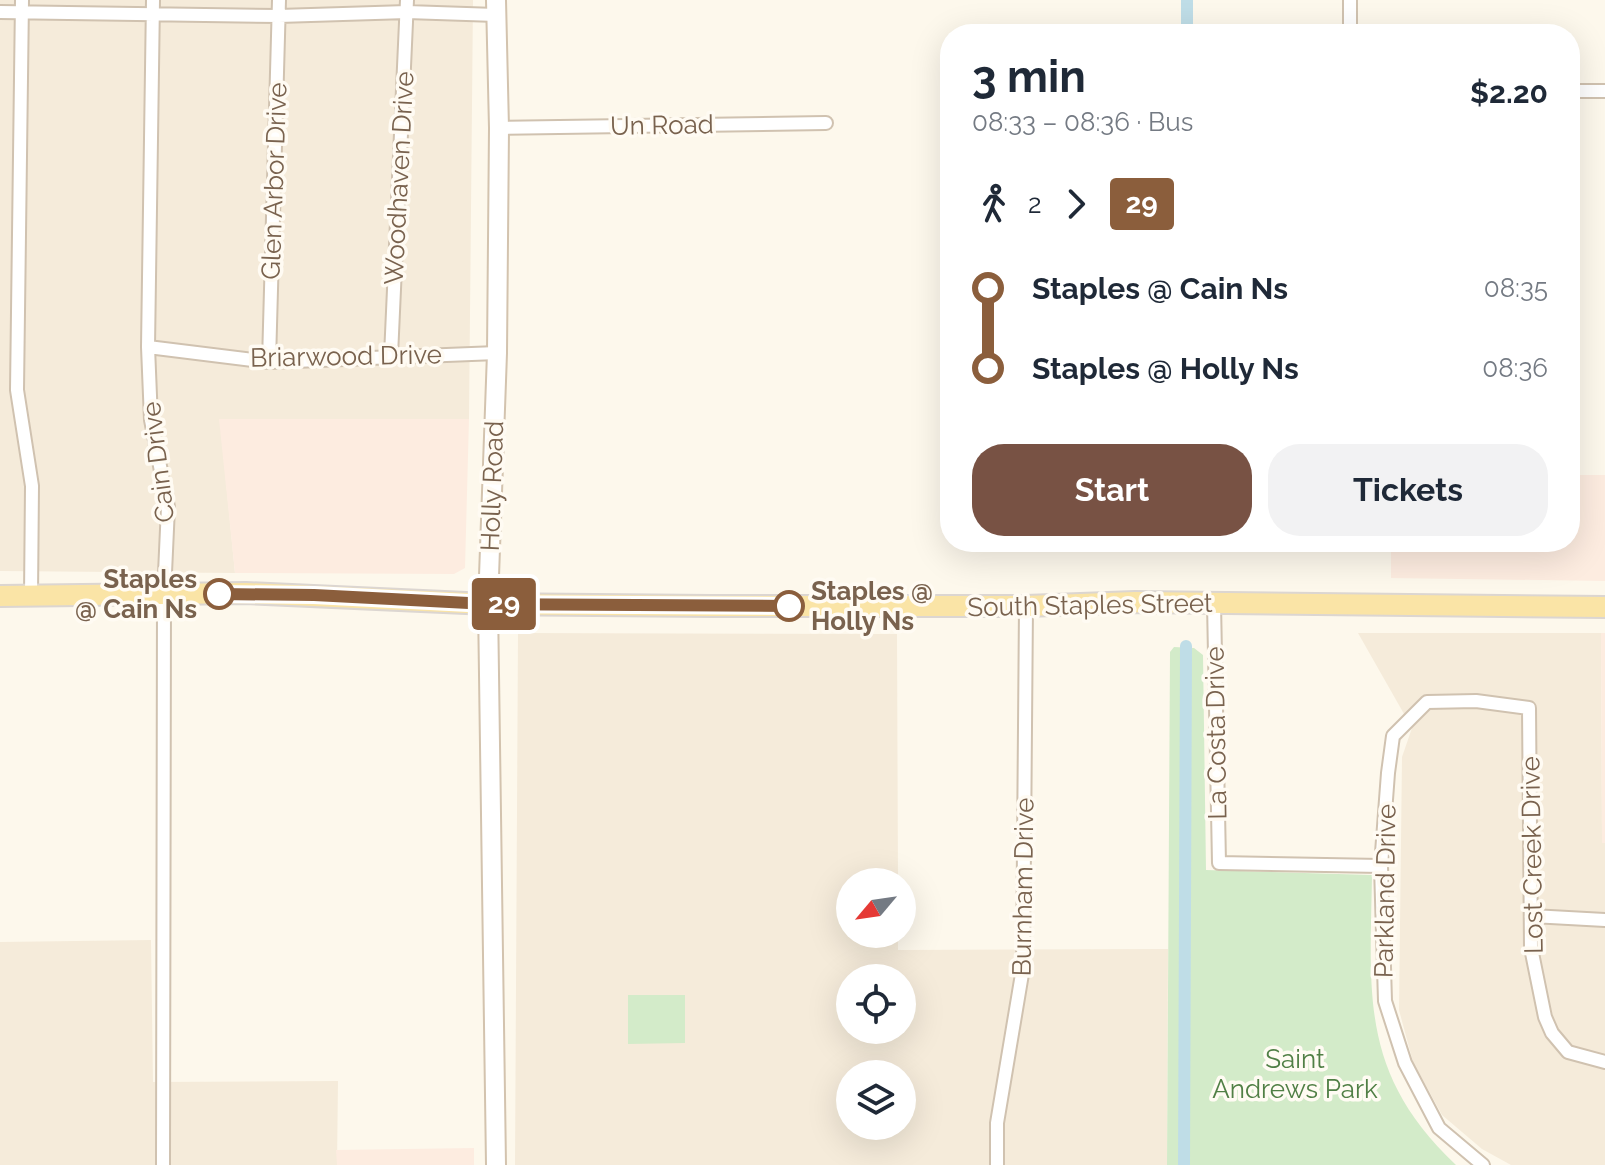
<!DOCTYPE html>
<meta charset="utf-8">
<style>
:root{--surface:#fff;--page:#f2f2f3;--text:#1f2937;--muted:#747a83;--accent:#785244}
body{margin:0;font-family:Raleway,sans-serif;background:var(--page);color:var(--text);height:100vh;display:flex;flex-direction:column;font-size:30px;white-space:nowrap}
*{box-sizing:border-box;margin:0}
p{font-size:26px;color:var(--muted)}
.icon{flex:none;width:44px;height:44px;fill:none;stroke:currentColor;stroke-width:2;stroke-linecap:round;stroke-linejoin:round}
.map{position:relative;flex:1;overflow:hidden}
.side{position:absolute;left:940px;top:24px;width:640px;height:528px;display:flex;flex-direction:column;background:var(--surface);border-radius:32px;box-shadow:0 8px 32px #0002}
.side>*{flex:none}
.badge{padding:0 16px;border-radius:6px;font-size:28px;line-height:52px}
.needle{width:52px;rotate:241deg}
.fabs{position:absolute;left:836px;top:868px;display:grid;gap:16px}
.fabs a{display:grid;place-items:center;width:80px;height:80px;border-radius:50%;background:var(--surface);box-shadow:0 8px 32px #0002;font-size:40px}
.map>.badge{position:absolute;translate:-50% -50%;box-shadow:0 0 0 4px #fff}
.legs{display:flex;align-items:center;gap:12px;height:88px;padding:0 32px;font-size:26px}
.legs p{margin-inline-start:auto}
.overview{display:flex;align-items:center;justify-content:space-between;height:136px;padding:0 32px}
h1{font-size:44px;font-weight:700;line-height:60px}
.action{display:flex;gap:16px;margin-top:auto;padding:16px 32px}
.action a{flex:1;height:92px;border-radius:32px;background:var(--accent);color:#fff;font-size:32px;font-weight:700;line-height:92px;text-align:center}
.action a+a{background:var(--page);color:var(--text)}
ul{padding:0 32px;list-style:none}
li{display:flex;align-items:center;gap:28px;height:80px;font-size:30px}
li i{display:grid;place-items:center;width:12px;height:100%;margin:0 10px;background:currentColor}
li i::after{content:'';width:20px;height:20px;margin:-10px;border:6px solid;border-radius:50%;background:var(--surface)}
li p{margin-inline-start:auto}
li:first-child i{background:linear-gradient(#0000 50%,currentColor 0)}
li:last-child i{background:linear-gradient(currentColor 50%,#0000 0)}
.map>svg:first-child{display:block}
</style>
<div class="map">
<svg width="1605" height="1165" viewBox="0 0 1605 1165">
<rect width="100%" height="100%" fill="#fdf8ec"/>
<path fill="#f5ebda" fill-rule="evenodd" d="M0,0H473L469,419L220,420L235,573L0,571Z
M518,633L897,634L898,882H850V934H898V950L1168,949L1167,1165H515ZM850,978H902V1030H850ZM850,1074H902V1126H850Z
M1358,633H1601L1602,842L1605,843V1165H1511L1482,1149L1442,1115L1413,1062L1399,1010L1402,757L1412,728Z
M151,940L153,1082L338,1081L337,1165H0V942Z"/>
<path fill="#fdece0" d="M469,419L465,568L454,574L235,573L219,419Z
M1570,475H1605V581L1391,578V542H1570Z
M1601,633H1605V843H1602Z
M474,1148V1165H337L336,1150Z"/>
<path fill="#d3ebc9" d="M1174,647L1194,648L1203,655L1206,870L1372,875C1370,996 1360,1074 1456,1165H1167L1170,652Z
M628,995H685V1043L628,1044Z"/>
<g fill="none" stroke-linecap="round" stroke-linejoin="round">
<path stroke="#bfdde7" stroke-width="12" d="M1187,34V0
M1184,1165L1186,646"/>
<defs>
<path id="street" d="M22,0L17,390L32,486L31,596
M153,0L148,347L151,420L168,507L164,595L163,1165
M1350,0V34
M0,12L279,16L407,12L496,15
M1570,91H1605
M499,128L826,123
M148,347L269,362L497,353
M391,356L407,0
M269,362L279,0
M1214,603L1219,863L1381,866
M1532,916L1605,920
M997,1165V1123L1023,968L1026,606
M1483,1165L1439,1128L1405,1063L1385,1001L1381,866L1388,773L1393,736L1427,702L1476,701L1529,708L1531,948L1545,1017L1552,1033L1568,1052L1605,1062"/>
<path id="secondary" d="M496,1165L488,604L497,353L499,128L496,0"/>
<path id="primary" d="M0,596L246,593L488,604L712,606H1026L1135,602L1605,607"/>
</defs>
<use href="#street" stroke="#d0c2b0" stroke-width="16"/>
<use href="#secondary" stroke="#d3c3ae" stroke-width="22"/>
<use href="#primary" stroke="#dcd6d1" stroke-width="24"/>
<use href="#street" stroke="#fff" stroke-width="12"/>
<use href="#secondary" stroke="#fff" stroke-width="18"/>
<use href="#primary" stroke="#fae4a6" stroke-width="20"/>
</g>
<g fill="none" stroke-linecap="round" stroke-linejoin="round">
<defs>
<path id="line-1" d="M219,594L314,595L488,604L789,606"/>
</defs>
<use href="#line-1" stroke="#fff" stroke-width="18"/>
<use href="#line-1" stroke="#8b5e3c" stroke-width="12"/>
</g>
<g fill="#fff" stroke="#8b5e3c" stroke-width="4">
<circle cx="219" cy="594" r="14"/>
<circle cx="789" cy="606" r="14"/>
</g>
<g text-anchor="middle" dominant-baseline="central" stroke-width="7" stroke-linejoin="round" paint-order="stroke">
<g font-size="26" fill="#79624e" stroke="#fffbf3">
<text transform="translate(662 125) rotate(-1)">Un Road</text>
<text transform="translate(399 178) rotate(-87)">Woodhaven Drive</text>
<text transform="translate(274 181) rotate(-88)">Glen Arbor Drive</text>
<text transform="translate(346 356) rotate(-1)">Briarwood Drive</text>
<text transform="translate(158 462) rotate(-97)">Cain Drive</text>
<text transform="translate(492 486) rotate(-88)">Holly Road</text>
<text transform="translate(1090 605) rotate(-1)">South Staples Street</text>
<text transform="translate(1216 733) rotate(-91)">La Costa Drive</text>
<text transform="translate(1532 855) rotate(-91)">Lost Creek Drive</text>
<text transform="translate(1023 887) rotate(-89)">Burnham Drive</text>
<text transform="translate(1385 891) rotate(-89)">Parkland Drive</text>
</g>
<g font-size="26" font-weight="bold" fill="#79624e" stroke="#fffbf3" text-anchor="end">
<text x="197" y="579">Staples<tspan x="197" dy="30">@ Cain Ns</tspan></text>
<text x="811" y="591" text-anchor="start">Staples @<tspan x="811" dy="30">Holly Ns</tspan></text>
</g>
<g font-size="26" fill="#507f45" stroke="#fffbf3">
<text x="1295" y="1059">Saint<tspan x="1295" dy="30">Andrews Park</tspan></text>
</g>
</g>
</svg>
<div class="fabs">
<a><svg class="needle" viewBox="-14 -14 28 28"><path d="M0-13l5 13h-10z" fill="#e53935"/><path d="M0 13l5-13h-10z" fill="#747a83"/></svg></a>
<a><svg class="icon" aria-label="locate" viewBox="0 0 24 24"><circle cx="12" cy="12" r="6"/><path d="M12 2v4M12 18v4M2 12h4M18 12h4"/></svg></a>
<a><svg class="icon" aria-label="layers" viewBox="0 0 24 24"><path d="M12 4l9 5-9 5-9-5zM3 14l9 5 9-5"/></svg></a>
</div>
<b class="badge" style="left:504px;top:604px;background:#8b5e3c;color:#fff">29</b>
<section class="side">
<div class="overview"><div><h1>3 min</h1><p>08:33 – 08:36 · Bus</p></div><b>$2.20</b></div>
<div class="legs"><svg class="icon" aria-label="walk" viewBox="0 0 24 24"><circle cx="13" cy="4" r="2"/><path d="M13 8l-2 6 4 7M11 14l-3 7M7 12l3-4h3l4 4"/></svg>2<svg class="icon" aria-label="forward" viewBox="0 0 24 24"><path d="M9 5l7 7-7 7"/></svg><b class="badge" style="background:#8b5e3c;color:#fff">29</b></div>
<ul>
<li><i style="color:#8b5e3c"></i><b>Staples @ Cain Ns</b><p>08:35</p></li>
<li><i style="color:#8b5e3c"></i><b>Staples @ Holly Ns</b><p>08:36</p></li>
</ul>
<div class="action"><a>Start</a><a>Tickets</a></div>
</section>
</div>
